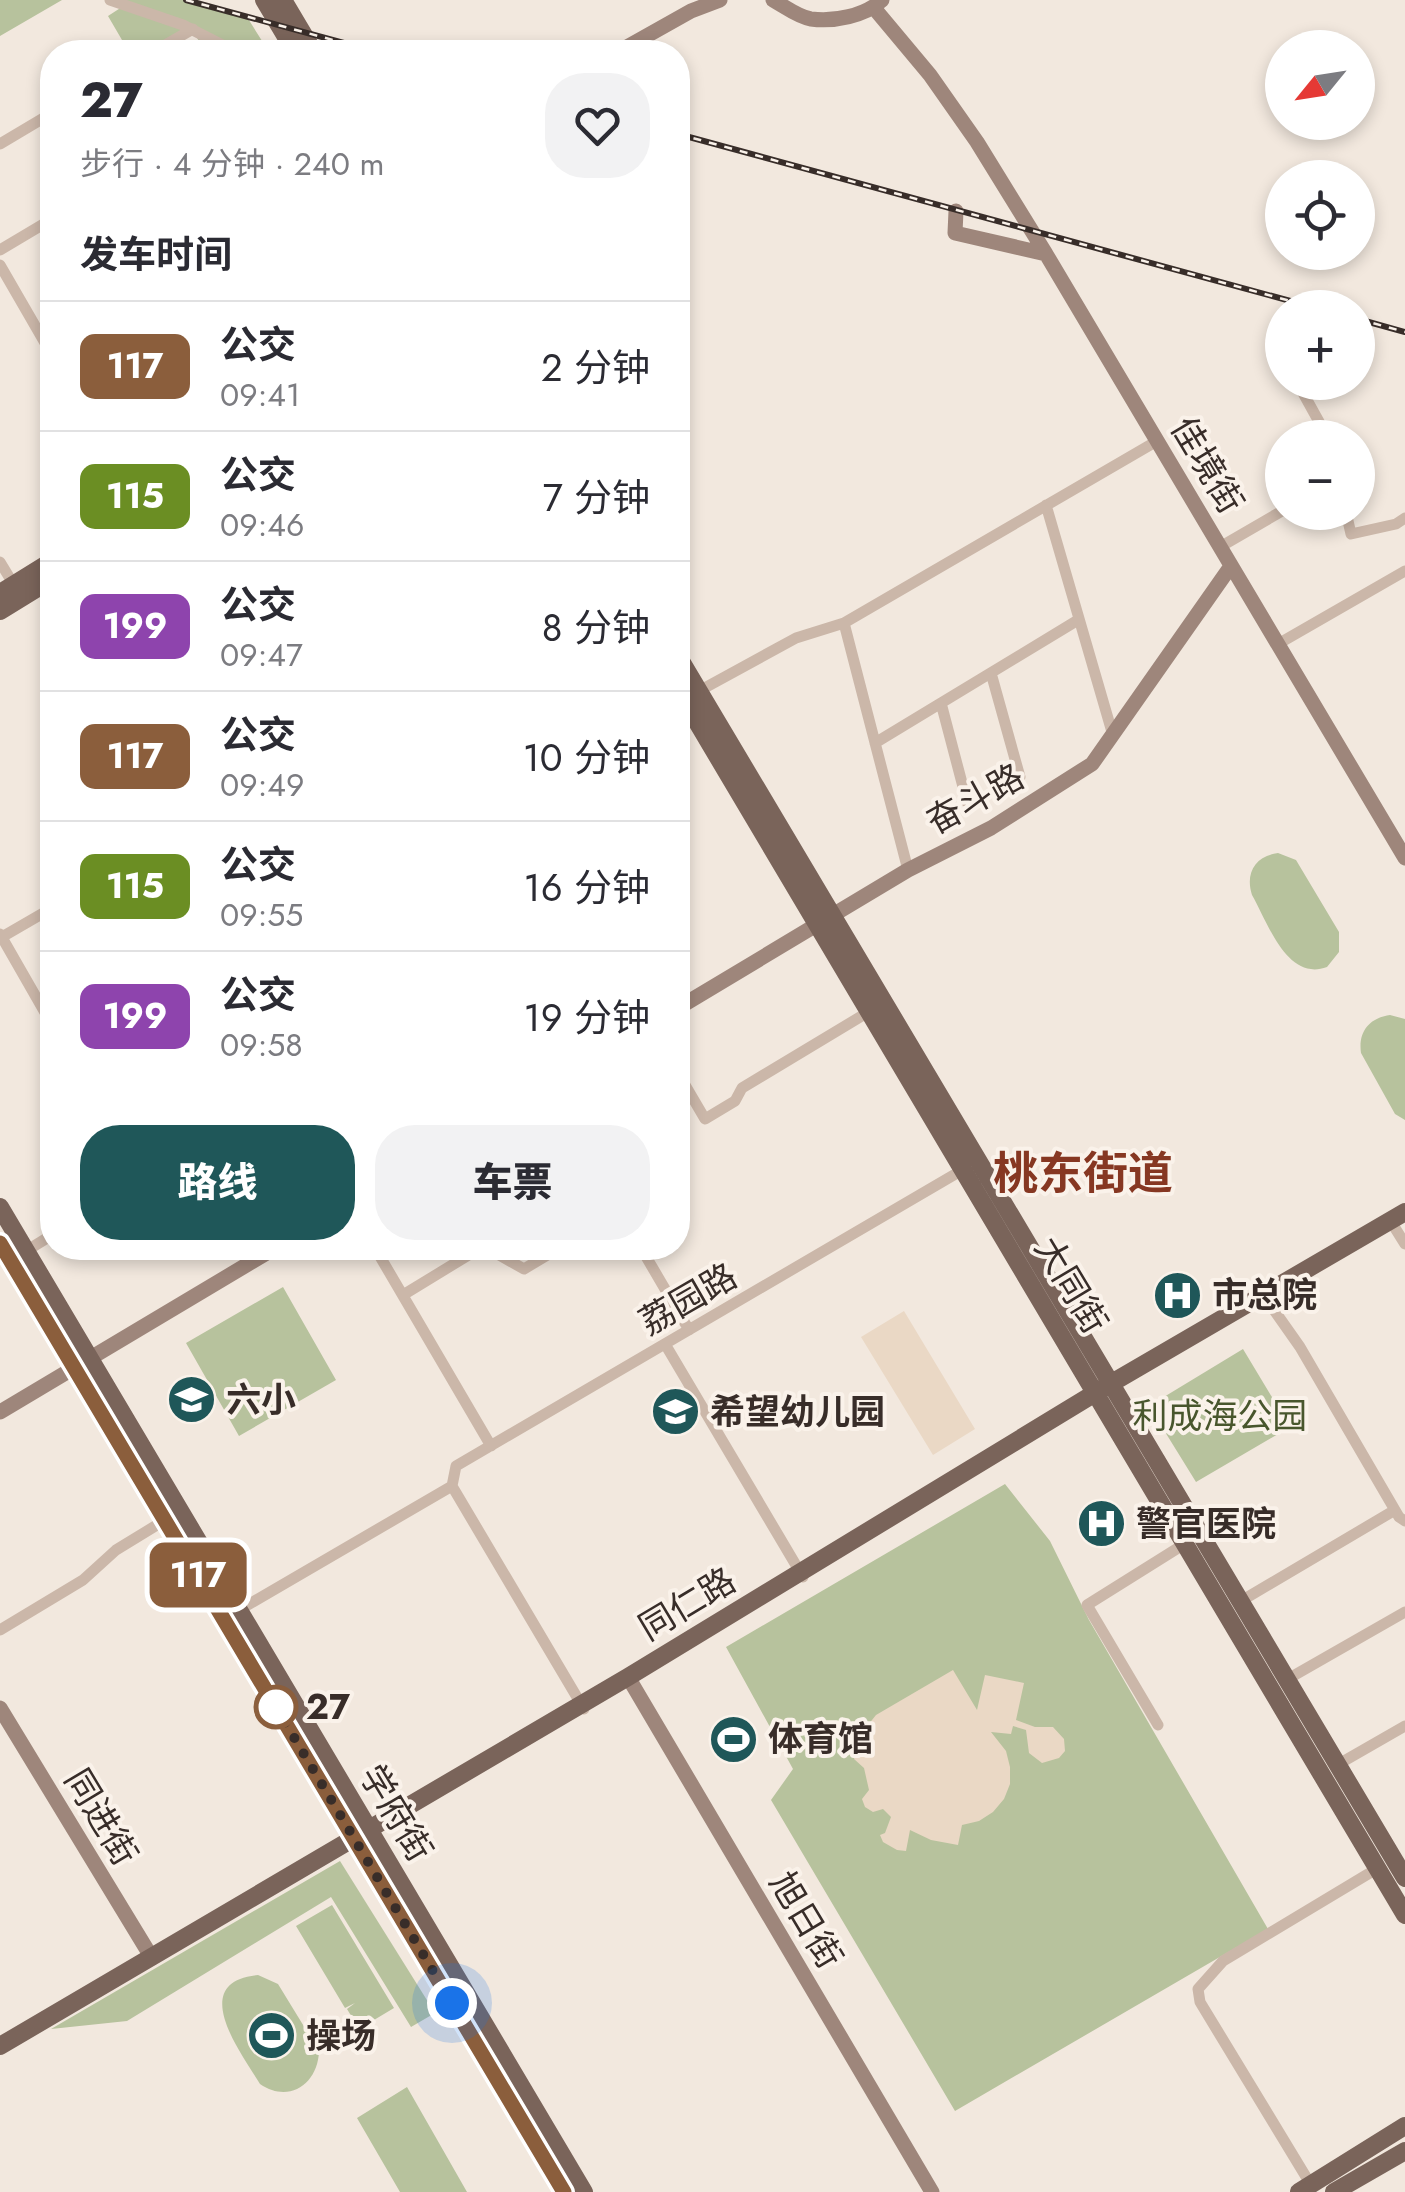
<!DOCTYPE html>
<html lang="zh">
<meta charset="utf-8">
<style>
:root{--surface:#fff;--page:#f2f2f3;--text:#2b2b33;--muted:#7c7c81;--line:#e1e1e2;--accent:#1f5759}
body{margin:0;font-family:Jost,"Noto Sans SC",sans-serif;background:var(--page);color:var(--text);height:100vh;display:flex;flex-direction:column;font-size:38px;white-space:nowrap}
*{box-sizing:border-box;margin:0}
p{font-size:32px;color:var(--muted)}
.icon{flex:none;width:55px;height:55px;fill:none;stroke:currentColor;stroke-width:2;stroke-linecap:round;stroke-linejoin:round}
.map{position:relative;flex:1;overflow:hidden}
.side{position:absolute;left:40px;top:40px;width:650px;height:1220px;display:flex;flex-direction:column;background:var(--surface);border-radius:40px;box-shadow:0 5px 15px #0003}
.side>*{flex:none}
.badge{padding:0 20px;border-radius:15px;font-size:35px;line-height:65px}
.needle{width:65px;rotate:240deg}
.tools{position:absolute;left:1265px;top:30px;display:grid;gap:20px}
.tools a{display:grid;place-items:center;width:110px;height:110px;border-radius:50%;background:var(--surface);box-shadow:0 5px 15px #0003;font-size:50px}
.you{position:absolute;width:50px;height:50px;margin:-25px;border:8px solid #fff;border-radius:50%;background:#1a73e8;box-shadow:0 0 0 15px #1a73e833}
.map>.badge{position:absolute;translate:-50% -50%;box-shadow:0 0 0 5px #fff}
h2{padding:0 40px;font-size:38px;line-height:90px}
.round{display:grid;place-items:center;flex:none;width:105px;height:105px;border-radius:40px;background:var(--page)}
.overview{display:flex;align-items:center;justify-content:space-between;height:170px;padding:0 40px}
h1{font-size:48px;font-weight:800;line-height:75px}
.button{display:flex;gap:20px;margin-top:auto;padding:20px 40px}
.button a{flex:1;height:115px;border-radius:40px;background:var(--accent);color:#fff;font-size:40px;font-weight:800;line-height:115px;text-align:center}
.button a+a{background:var(--page);color:var(--text)}
ul{padding:0;list-style:none}
li{display:flex;align-items:center;gap:30px;height:130px;padding:0 40px;border-top:2px solid var(--line)}
li div{flex:1}
li b{display:block;font-size:38px}
li em{font-style:normal}
li .badge{min-width:110px;font-weight:700;text-align:center}
.map>svg:first-child{display:block}
</style>
<div class="map">
<svg width="1405" height="2192" viewBox="0 0 1405 2192">
<rect width="100%" height="100%" fill="#f2e8de"/>
<path fill="#b7c29d" d="M0,0H62L0,36Z
M110,0H186L247,17L269,52H206L192,30L153,52H129L108,16L125,5Z
M1278,853L1296,860L1339,932V952L1327,967C1287,982 1268,923 1252,895C1245,873 1255,856 1278,853Z
M1390,1015L1405,1019V1120L1395,1114L1361,1053C1358,1032 1369,1018 1390,1015Z
M283,1287L336,1380L239,1436L186,1343Z
M1243,1349L1290,1427L1196,1482L1149,1406Z
M1005,1484L1050,1541L1089,1620L1268,1929L955,2111L771,1800L793,1769L726,1647Z
M340,1861L435,2013L411,2027L331,1897L127,2021L51,2029Z
M332,1905L394,2008L359,2029L347,2009L355,2003L345,2008L296,1926Z
M258,1975L278,1984L319,2051C318,2084 289,2104 260,2084C242,2054 186,1982 258,1975Z
M407,2087L467,2192H400L357,2118Z"/>
<path fill="#ead8c5" d="M904,1311L975,1429L933,1455L861,1337Z
M953,1670L977,1710L985,1675L1024,1683L1016,1720L1035,1727H1053L1064,1739L1065,1751L1059,1758L1042,1763L1029,1753L1026,1730L1013,1726L1011,1734L991,1732L1006,1751L1010,1767V1784L1004,1799L993,1812L979,1821L962,1825L958,1845L931,1840L910,1830L906,1851L897,1850L883,1842L880,1835L885,1833L891,1817L883,1809L873,1812L865,1807L862,1799L869,1790L864,1768L854,1759L864,1730L876,1715Z"/>
<g fill="none" stroke-linecap="round" stroke-linejoin="round">
<path stroke="#cbb7a9" stroke-width="11" d="M110,0L183,25L236,52
M153,52L193,29
M0,144L52,113
M0,250L52,219
M0,265L52,355
M1297,382L1328,438
M1046,505L1112,732
M1346,512L1351,534L1396,524L1405,518
M1220,547L1282,511
M0,562L17,590
M844,623L908,870
M1278,644L1405,571
M991,673L1020,777
M699,691L796,638L844,623L1157,441
M941,703L967,802
M875,743L1078,620
M0,934L47,1016
M2,937L52,908
M678,1073L705,1119L735,1101L742,1088L870,1011
M1395,1228L1405,1244
M375,1248L491,1446
M487,1248L524,1269L559,1248
M641,1248L689,1330
M26,1251L52,1235
M403,1295L480,1248
M1269,1303L1300,1347L1399,1517L1405,1521
M665,1344L803,1577
M452,1486L456,1466L964,1169
M452,1486L584,1709
M1241,1601L1395,1510
M239,1610L452,1486
M0,1630L83,1580L116,1550L165,1520
M1286,1680L1405,1612
M1158,1725L1087,1605L1186,1543
M1337,1765L1405,1726
M1311,2185L1200,2002L1198,1989L1223,1961L1378,1868"/>
<path stroke="#9e867b" stroke-width="15" d="M773,0C784,6 798,17 811,19C834,22 865,16 882,0
M874,8L930,75L977,142L1046,254
M618,52L691,11L720,0
M956,211L955,233L1046,254L1405,858
M678,1008L908,870L991,828L1092,764L1231,566
M0,1412L275,1248
M628,1677L932,2192
M0,1708L152,1958"/>
<path stroke="#7a645a" stroke-width="18" d="M264,0L295,52
M283,0L314,52
M0,593L52,561
M0,611L52,579
M678,656L1405,1878
M678,690L1405,1915
M0,1207L584,2192
M0,1243L564,2192
M0,2046L628,1677L1110,1384L1405,1212
M1299,2192L1405,2126
M1334,2192L1405,2151"/>
<defs>
<path id="rail" d="M186,0L377,52
M678,134L1316,308
M1358,319L1405,332"/>
</defs>
<use href="#rail" stroke="#382d29" stroke-width="6"/>
<use href="#rail" stroke="#faf2ea" stroke-width="2.5" stroke-dasharray="8" stroke-linecap="butt"/>
</g>
<g fill="none" stroke-linecap="round" stroke-linejoin="round">
<defs>
<path id="line" d="M0,1243L564,2192"/>
</defs>
<use href="#line" stroke="#fff" stroke-width="22"/>
<use href="#line" stroke="#8b5e3c" stroke-width="15"/>
<path stroke="#382d29" stroke-width="10" stroke-dasharray="0 18" d="M276,1707L452,2003"/>
</g>
<defs>
<symbol id="hospital-disc" viewBox="-11 -11 22 22"><circle r="9.5" fill="#1f5759" stroke="#faf2ea"/><path d="M-5-5h3v3.5h4V-5h3V5h-3V1.5h-4V5h-3Z" fill="#fff"/></symbol>
<symbol id="school-disc" viewBox="-11 -11 22 22"><circle r="9.5" fill="#1f5759" stroke="#faf2ea"/><path d="M0-5L7-2L0 1L-7-2ZM-4 1L0 2.5L4 1V4Q0 6-4 4Z" fill="#fff"/></symbol>
<symbol id="stadium-disc" viewBox="-11 -11 22 22"><circle r="9.5" fill="#1f5759" stroke="#faf2ea"/><path d="M0-5a6.5 5 0 1 0 0 10a6.5 5 0 1 0 0-10ZM-3.5-1.8h7v3.6h-7Z" fill="#fff"/></symbol>
</defs>
<g fill-rule="evenodd">
<use href="#hospital-disc" x="1150" y="1268" width="55" height="55"/>
<use href="#school-disc" x="164" y="1372" width="55" height="55"/>
<use href="#school-disc" x="648" y="1384" width="55" height="55"/>
<use href="#hospital-disc" x="1074" y="1496" width="55" height="55"/>
<use href="#stadium-disc" x="706" y="1712" width="55" height="55"/>
<use href="#stadium-disc" x="244" y="2008" width="55" height="55"/>
</g>
<circle fill="#fff" stroke="#8b5e3c" stroke-width="5" cx="276" cy="1707" r="20"/>
<g text-anchor="middle" dominant-baseline="central" stroke-width="8" stroke-linejoin="round" paint-order="stroke">
<g font-size="35" fill="#382d29" stroke="#faf2ea">
<text transform="translate(1207 465) rotate(59)">佳境街</text>
<text transform="translate(975 799) rotate(-29)">奋斗路</text>
<text transform="translate(1071 1285) rotate(59)">大同街</text>
<text transform="translate(688 1299) rotate(-30)">荔园路</text>
<text transform="translate(687 1604) rotate(-31)">同仁路</text>
<text transform="translate(396 1813) rotate(59)">学府街</text>
<text transform="translate(101 1817) rotate(59)">同进街</text>
<text transform="translate(806 1920) rotate(59)">旭日街</text>
</g>
<g font-size="35" font-weight="bold" fill="#382d29" stroke="#faf2ea" text-anchor="start">
<text x="1212" y="1295">市总院</text>
<text x="226" y="1400">六小</text>
<text x="710" y="1412">希望幼儿园</text>
<text x="1136" y="1524">警官医院</text>
<text x="768" y="1739">体育馆</text>
<text x="306" y="2036">操场</text>
</g>
<g font-size="35" fill="#48562d" stroke="#faf2ea">
<text x="1220" y="1416">利成海公园</text>
</g>
<g font-size="35" font-weight="bold" fill="#382d29" stroke="#faf2ea" text-anchor="start">
<text x="306" y="1707">27</text>
</g>
<g font-size="45" font-weight="bold" fill="#863722" stroke="#faf2ea">
<text x="1083" y="1173">桃东街道</text>
</g>
</g>
</svg>
<div class="tools">
<a><svg class="needle" viewBox="-14 -14 28 28"><path d="M0-13l5 13h-10z" fill="#e53935"/><path d="M0 13l5-13h-10z" fill="#7c7c81"/></svg></a>
<a><svg class="icon" aria-label="locate" viewBox="0 0 24 24"><circle cx="12" cy="12" r="6"/><path d="M12 2v4M12 18v4M2 12h4M18 12h4"/></svg></a>
<a>+</a>
<a>−</a>
</div>
<div class="you" style="left:452px;top:2003px"></div>
<b class="badge" style="left:198px;top:1575px;background:#8b5e3c;color:#fff">117</b>
<section class="side">
<div class="overview"><div><h1>27</h1><p>步行 · 4 分钟 · 240 m</p></div><a class="round"><svg class="icon" aria-label="heart" viewBox="0 0 24 24"><path d="M12 20l-8-8c-3-5 5-10 8-4 3-6 11-1 8 4z"/></svg></a></div>
<h2>发车时间</h2>
<ul>
<li><span class="badge" style="background:#8b5e3c;color:#fff">117</span><div><b>公交</b><p>09:41</p></div><em>2 分钟</em></li>
<li><span class="badge" style="background:#6b8e23;color:#fff">115</span><div><b>公交</b><p>09:46</p></div><em>7 分钟</em></li>
<li><span class="badge" style="background:#8e44ad;color:#fff">199</span><div><b>公交</b><p>09:47</p></div><em>8 分钟</em></li>
<li><span class="badge" style="background:#8b5e3c;color:#fff">117</span><div><b>公交</b><p>09:49</p></div><em>10 分钟</em></li>
<li><span class="badge" style="background:#6b8e23;color:#fff">115</span><div><b>公交</b><p>09:55</p></div><em>16 分钟</em></li>
<li><span class="badge" style="background:#8e44ad;color:#fff">199</span><div><b>公交</b><p>09:58</p></div><em>19 分钟</em></li>
</ul>
<div class="button"><a>路线</a><a>车票</a></div>
</section>
</div>
